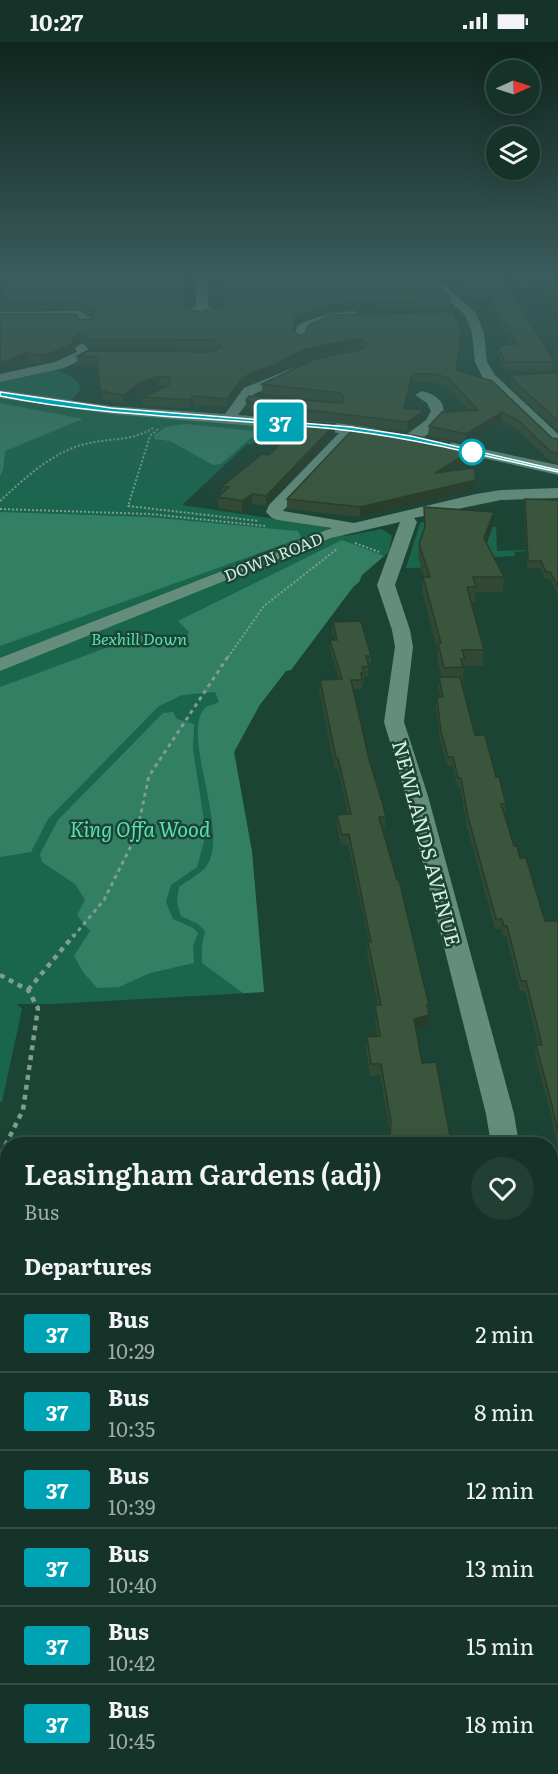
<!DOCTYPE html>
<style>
:root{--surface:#153328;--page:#223f34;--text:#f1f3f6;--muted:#9daaa8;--line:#344e45}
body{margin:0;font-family:Literata,serif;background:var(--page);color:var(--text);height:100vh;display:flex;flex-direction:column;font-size:22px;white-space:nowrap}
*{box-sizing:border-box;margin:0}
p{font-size:20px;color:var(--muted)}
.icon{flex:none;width:33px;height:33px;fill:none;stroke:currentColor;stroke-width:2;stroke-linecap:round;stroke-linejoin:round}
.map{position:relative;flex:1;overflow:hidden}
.drawer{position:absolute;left:0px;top:1095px;width:558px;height:638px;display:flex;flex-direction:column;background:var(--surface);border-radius:24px 24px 0 0;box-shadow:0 6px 24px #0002,0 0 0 2px var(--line)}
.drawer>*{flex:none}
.badge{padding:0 12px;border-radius:4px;font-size:21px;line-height:39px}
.needle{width:39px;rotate:87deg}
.tools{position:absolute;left:486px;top:18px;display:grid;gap:12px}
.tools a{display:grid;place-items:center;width:54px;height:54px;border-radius:50%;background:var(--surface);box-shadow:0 6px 24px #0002,0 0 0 2px var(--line);font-size:30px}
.map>.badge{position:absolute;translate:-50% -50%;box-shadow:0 0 0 3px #fff}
h2{padding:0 24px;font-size:22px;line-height:54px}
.round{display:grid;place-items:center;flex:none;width:63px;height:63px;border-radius:32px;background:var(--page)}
.overview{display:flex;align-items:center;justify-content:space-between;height:102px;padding:0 24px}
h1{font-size:28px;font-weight:600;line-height:45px}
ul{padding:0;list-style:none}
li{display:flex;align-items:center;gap:18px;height:78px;padding:0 24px;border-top:2px solid var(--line)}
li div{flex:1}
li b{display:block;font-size:22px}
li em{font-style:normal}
li .badge{min-width:66px;font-weight:700;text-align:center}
.status{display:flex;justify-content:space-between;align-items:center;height:42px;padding:0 30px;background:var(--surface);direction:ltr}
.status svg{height:16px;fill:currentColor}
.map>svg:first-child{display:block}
</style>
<div class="status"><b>10:27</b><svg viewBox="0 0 49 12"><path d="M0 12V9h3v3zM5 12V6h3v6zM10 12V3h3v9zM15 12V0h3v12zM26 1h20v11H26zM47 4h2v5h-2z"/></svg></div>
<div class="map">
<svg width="558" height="1732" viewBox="0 0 558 1732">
<rect width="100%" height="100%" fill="#1c4435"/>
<path fill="#19664d" d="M50,328C58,328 63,331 69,334C89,345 78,353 64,363L272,384L251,403L247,402L182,463L323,484L345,494L382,487L392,494L389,510L362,533L359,540L353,545L291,628L286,629L259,664L234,710L252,810L264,950L53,962H17L22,967L2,1060H0V339Z
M435,476L496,485L497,509L558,507L514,510L515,514L493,515L490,524L406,526L420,481Z
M0,1459L7,1461V1529H0Z
M550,1550L558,1553V1631L551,1629Z
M551,1712L558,1714V1732H376L344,1725H550Z"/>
<path fill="#337f64" d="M0,361L83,377L5,409L3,428L0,434Z
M186,382L254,389L253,394L221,422L213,423L170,399L154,397V393L166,385Z
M0,470L148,475L298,489L301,496L0,604Z
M342,498L384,514L362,533L359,540L353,545L291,628L286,629L259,664L234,710L252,810L264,950L243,951L202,921V904L205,889L198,882L181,874L177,860L179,845C187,839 198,833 205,826C233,794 178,689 206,665C209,663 216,662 219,660L215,650L182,653L159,664L48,777L31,810L0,815V645L144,592C161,600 170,603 187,595L189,590L178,579Z
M173,670L177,677L194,682L193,707L206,792L197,825L171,843L166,860L173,877L193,886L198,891L193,904L194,921L150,931L119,945L97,946L83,930L74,914L90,889L77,873L85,858L75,842L42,820L40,812L58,778L163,671Z"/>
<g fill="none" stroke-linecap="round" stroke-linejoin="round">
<path stroke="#3783a0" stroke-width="10" d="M465,1725L497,1732"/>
<path stroke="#7f9d91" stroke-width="2" stroke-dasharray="2 2" stroke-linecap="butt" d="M158,387L150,394L128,464L259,479
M0,459C26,435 54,408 90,401C112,396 133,399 153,386
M0,467L150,472L265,484
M355,501L379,510
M228,615L264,564L337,507"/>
<path stroke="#7f9d91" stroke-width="3" stroke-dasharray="4 4" stroke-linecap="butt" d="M73,895L104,858L136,794L149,734L229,613"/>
<path stroke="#7f9d91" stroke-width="4.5" stroke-dasharray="5 5" stroke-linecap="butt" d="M0,933L28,948L38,966L23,1068L0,1114
M28,948L74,893
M0,1174L8,1176"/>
<path stroke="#7f9d91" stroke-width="6" stroke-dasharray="7 7" stroke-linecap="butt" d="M0,1442L8,1443"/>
<path fill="#648d7c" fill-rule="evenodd" d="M197,234H209L208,264L214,266V272L202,275L187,272L185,269L196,264Z
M422,234H434L476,271L484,291L487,320L495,333L558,392V404L553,403L484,338L475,320L472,291L465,273Z
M79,269L93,277L90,284H82L81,278L77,277L0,278V270Z
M354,269L360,273L358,276L330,279L307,289L304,298L300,299L294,295L297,284C315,273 333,271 354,269Z
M81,302L85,303L91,311L89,314L64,326L0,340V332L55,320L77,310L75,306Z
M293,326L298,327L300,330L298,333L254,352L238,373C260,375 383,382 392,392L385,396L353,393L283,469L354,481L476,452L501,448L558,446V456L501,458L414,476L417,480L395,543L410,588L413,605L404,680L428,754L514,1072L519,1102H491L486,1072L406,754L384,680L395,605L392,588L377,543L400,480L331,496L0,629V616L332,486L278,478L272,476L266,470L269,463L339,391L111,372L0,356V348L111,364L225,372L244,346Z
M422,349C470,361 425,404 406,399L404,396L406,393L426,378L431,369L427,361L415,353Z
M440,398L558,423V433L435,405L433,402L435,399Z
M550,1316L558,1318V1346L550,1344Z"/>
<path fill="#ae7f55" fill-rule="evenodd" d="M0,1537L8,1538V1582L0,1581Z
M550,1635L558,1637V1687L550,1685Z"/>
</g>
<path fill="#314934" d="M6,234H187L184,257L188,265L187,267L201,270L224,267L221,234H427L450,258V266H375L330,271L296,282L294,289L299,293L461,290L457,328L552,396L558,397V421L550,419L518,388L501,378L465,401L428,393L429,384L470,369L448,345L435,340H412L405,366L424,368L423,377L407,389L249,370V367H246V358L341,361L262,351V342L364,307L360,304L305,315L276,330L254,338L242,345L227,365L193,363L190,366L143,364V355L168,344L160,342L141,348L123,361L102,357L96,324L77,322V314L213,310L216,308L213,306L90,305L80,300L74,305V309L54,318L41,321L27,319L0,329V272L80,278L92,277V275L79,267L2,268L1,253L3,249L2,243Z
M437,234H502L509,244V241L517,238L509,234H558V265L549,251L515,255L554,320L553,328L505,329L497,312L498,304L511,303L491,265V258L465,257Z
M558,331V389L514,348L511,341V333Z
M335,382V392L266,464L252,462L242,470L218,466V455L222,451V444L269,413Z
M450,401V404L471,409L470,419L454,428L475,448L360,475L287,467V457Z
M525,457L558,458V553L557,552L550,537H545L540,526H527L524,464Z
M424,465L494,470L493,484L487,501L504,535L503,550H475V560H471L484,608L483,624H464L462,641L475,693L496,735L506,762L505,771H503L514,804L520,816L545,879H558V1108L551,1073L535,1013L536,1003H538L525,949H520L506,894H503L501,887H495L467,785L460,745H457L453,724H448L440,699L436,664L437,655H441L438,644L439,635H442L437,616L438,609L422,550L423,535H424L418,516L419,502L424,488Z
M333,580L371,614V624H368V634H364V641H362V647L353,648L369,717L386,775L385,785L382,786L429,963L428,984L416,987L422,1021L451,1099V1102H389L390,1091L380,1033L370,1034L366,1006L367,995L377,994L375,975V963H378L367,911L368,900H369L348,803H341L337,783V773L348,772L338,727H335L319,647L320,638L339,637L330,607V598H335L332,589Z
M550,1226H558V1280H550Z
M0,1336L8,1338V1425L0,1423V1383L7,1369L0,1368Z
M550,1384L558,1386V1447L550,1444Z"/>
<path fill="#283c2a" d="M186,234H187L184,261L188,258V265L183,270Z
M550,243L549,251L510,255L511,248Z
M375,259V266L330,271L296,282L292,296V288L296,274L331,263Z
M79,292L80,300L74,305V309L54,318L41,321L40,313L72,297Z
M360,296V304L305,315L276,330L254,338L242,345L227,365V357L242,336L254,330L305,307Z
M27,311V319L1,329L0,321Z
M412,332V340L403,375L404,366Z
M160,334V342L141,348L123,361V353L141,340Z
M193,354V363L190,366V358Z
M424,368L423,377L407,389L408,380Z
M502,370L501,378L465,401L466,392Z
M335,382V392L266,464V454Z
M471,409L470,419L434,441L435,431Z
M476,438L475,448L360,475V465Z
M252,452V462L242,470V459Z
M494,470L493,484L483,511L484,496Z
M429,973L428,984L413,988L414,977Z"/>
<path fill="#39553c" stroke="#283c2a" stroke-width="1.5" d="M6,234H186L184,257L188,258L183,263L186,267L201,270L216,265L224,267L221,234H427L449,254L450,258L375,259L331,263L296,274L292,288L299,293L305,292L309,283L331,273L454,270L461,290L456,328L492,339L552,396L558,397V412L551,410L519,379L502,370L466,392L429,384L442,370L478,368L448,336L435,332H412L404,366L424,368L408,380L248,361L250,359L246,358L249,354L342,361L344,355L341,351L262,342L315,317L364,307L367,301L360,296L305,307L276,322L254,330L242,336L227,357L193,354L190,358L143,355L168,344L170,338L168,335L160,334L141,340L123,353L101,349L96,315L77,314L87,309L213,310L221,305L213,298L89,297L79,292L72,297L73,301L54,310L40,313L27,311L0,321V272H76L80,278L92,277L95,269L78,259L2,260L5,253H1L5,243H2Z
M446,234H502L510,247L509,241L526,235L523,234H558V256L550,243L511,248L554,320H505L498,304L516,302L491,258L493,250L465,249Z
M558,331V379L514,339L511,333Z
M296,379L335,382L266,454L252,452L242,459L218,455L229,445L222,444L262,412L269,413L285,398Z
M355,385L411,393L450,401L447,404L471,409L435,431L474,426L476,438L360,465L287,457Z
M525,457L558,458V544L550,530H546L541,519H528Z
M424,465L494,470L484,496L504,535H473L476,545H467L484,608H462L465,617H461L463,625L444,626L438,601H441L423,535H430L419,502L425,485Z
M361,579L371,614H366L369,624L362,625L364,631H361L362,638H351L369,717L383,763L386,775H379L397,838H399L429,963H427L429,973L414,977L422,1021L436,1020L451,1099H446V1102H389L391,1080L381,1022H371L367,995L380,994L375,963H381L368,900H371L349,792L342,793L337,773L351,772L338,716H336L320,638L342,637L330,598H337L333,580Z
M439,635H460L475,693H485L496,735H499L506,762H501L514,804H517L520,816H526L545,879H558V1090L552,1063L536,1003H542L526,939H521L507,884H504L502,877H496L468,775L461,736H458L453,715H448L441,690L437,655H443Z
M550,1226H558V1263H550Z
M0,1336L8,1338V1358L0,1357Z
M8,1367V1414L0,1413V1383Z
M550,1384L558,1386V1435L550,1432Z"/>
<linearGradient id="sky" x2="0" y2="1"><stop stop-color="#0f251d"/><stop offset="0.49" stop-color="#3a5c5c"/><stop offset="1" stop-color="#3a5c5c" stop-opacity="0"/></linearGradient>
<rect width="558" height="476" fill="url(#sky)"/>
<path fill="#00a3b4" stroke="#fff" stroke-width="1.5" d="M0,350L111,366L351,385L411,394L558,428V430C490,415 422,398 352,389C234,375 114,377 0,354Z"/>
<circle fill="#fff" stroke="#00a3b4" stroke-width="3" cx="472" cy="410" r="12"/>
<g text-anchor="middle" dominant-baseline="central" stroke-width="5" stroke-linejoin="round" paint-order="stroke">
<g font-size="16" fill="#d7ede3" stroke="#1c4435">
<text transform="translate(273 514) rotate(-22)">DOWN ROAD</text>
</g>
<g font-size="16" font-style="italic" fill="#56e2b2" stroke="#1c4435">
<text x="139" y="596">Bexhill Down</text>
</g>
<g font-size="20" font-style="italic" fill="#56e2b2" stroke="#1c4435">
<text x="140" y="786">King Offa Wood</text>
</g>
<g font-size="20" fill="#d7ede3" stroke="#1c4435">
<text transform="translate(428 801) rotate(75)">NEWLANDS AVENUE</text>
</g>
</g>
</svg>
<div class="tools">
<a><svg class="needle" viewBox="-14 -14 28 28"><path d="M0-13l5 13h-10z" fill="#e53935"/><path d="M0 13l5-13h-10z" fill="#9daaa8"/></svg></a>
<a><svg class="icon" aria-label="layers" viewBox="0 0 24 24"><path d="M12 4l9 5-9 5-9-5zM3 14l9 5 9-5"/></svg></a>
</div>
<b class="badge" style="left:280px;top:380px;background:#00a3b4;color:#fff">37</b>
<section class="drawer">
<div class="overview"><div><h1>Leasingham Gardens (adj)</h1><p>Bus</p></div><a class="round"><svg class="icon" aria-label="heart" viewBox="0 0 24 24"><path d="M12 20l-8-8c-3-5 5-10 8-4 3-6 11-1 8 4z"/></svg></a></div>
<h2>Departures</h2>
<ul>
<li><span class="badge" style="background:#00a3b4;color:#fff">37</span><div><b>Bus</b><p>10:29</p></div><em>2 min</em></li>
<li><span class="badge" style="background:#00a3b4;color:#fff">37</span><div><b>Bus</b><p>10:35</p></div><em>8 min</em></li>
<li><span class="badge" style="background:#00a3b4;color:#fff">37</span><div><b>Bus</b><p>10:39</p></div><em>12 min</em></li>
<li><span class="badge" style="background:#00a3b4;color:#fff">37</span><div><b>Bus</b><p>10:40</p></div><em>13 min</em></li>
<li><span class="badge" style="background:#00a3b4;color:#fff">37</span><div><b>Bus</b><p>10:42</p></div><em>15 min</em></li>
<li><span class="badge" style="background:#00a3b4;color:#fff">37</span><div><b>Bus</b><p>10:45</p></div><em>18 min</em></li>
</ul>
</section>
</div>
